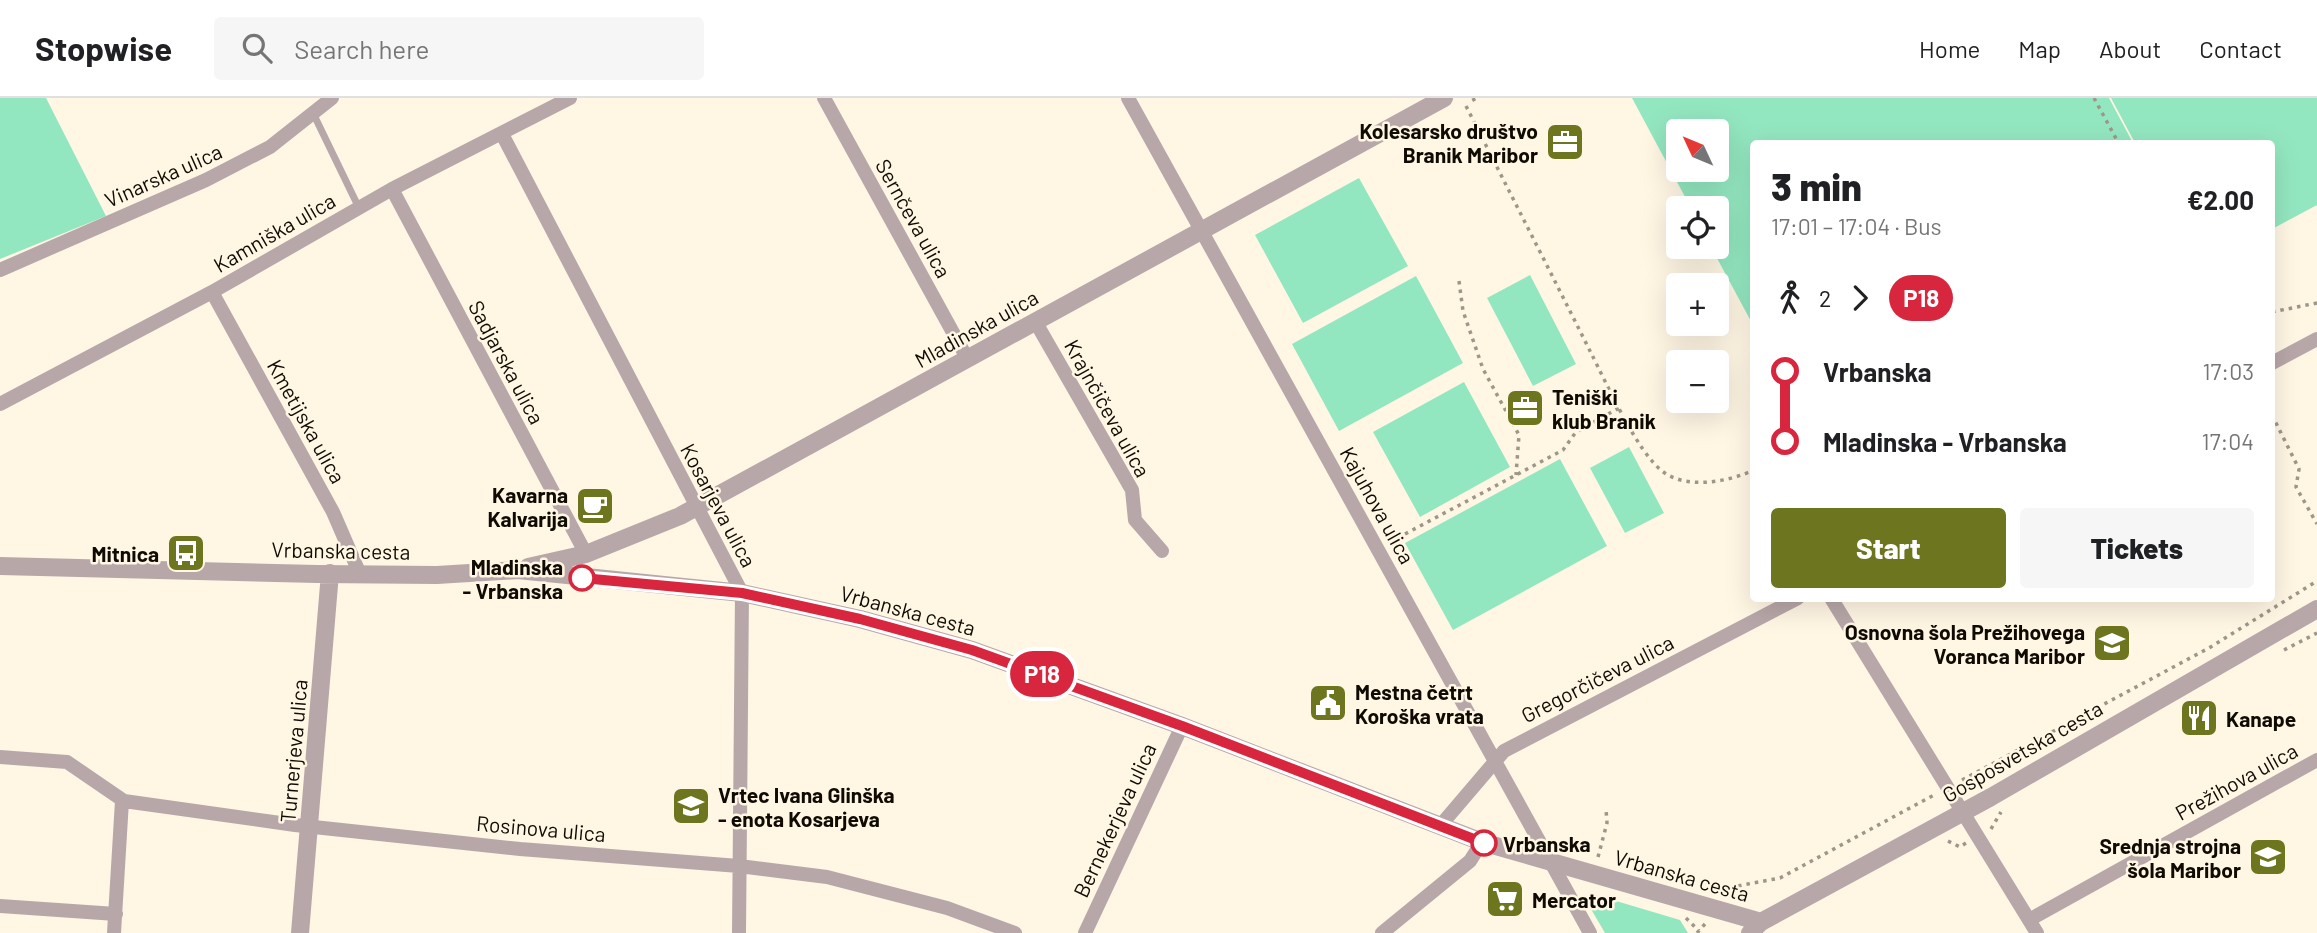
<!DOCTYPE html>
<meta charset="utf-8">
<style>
:root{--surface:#fff;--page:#f6f6f6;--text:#202124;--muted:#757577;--line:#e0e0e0;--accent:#6d751e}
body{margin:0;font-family:Barlow,sans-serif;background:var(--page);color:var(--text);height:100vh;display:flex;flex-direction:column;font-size:26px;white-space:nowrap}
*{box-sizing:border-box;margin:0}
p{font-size:23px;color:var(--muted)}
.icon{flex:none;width:38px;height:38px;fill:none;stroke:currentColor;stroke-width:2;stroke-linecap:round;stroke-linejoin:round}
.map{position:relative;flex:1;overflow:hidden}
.details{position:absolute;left:1750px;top:42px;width:525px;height:462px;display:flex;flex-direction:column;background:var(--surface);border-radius:7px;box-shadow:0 7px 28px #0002}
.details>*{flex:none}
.badge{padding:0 14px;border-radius:23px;font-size:24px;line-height:46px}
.needle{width:46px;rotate:314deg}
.buttons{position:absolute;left:1666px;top:21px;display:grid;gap:14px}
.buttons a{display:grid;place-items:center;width:63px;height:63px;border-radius:7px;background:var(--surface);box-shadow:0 7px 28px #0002;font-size:35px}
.map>.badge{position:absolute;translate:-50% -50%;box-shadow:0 0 0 4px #fff}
.legs{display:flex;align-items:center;gap:10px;height:77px;padding:0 21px;font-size:23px}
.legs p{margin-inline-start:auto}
.headline{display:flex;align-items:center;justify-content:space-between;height:119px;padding:0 21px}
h1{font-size:38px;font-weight:800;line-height:52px}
.button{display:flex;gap:14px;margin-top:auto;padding:14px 21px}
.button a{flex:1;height:80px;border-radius:7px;background:var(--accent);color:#fff;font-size:28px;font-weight:800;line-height:80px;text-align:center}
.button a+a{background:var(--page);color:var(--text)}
ul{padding:0 21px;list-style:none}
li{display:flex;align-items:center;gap:24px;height:70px;font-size:26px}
li i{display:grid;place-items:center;width:10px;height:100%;margin:0 9px;background:currentColor}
li i::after{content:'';width:18px;height:18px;margin:-9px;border:5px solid;border-radius:50%;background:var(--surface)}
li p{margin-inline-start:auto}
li:first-child i{background:linear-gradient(#0000 50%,currentColor 0)}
li:last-child i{background:linear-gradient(currentColor 50%,#0000 0)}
header{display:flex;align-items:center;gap:42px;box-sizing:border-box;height:98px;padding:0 35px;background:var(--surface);border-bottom:2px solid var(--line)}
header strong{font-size:33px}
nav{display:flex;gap:38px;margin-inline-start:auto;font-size:24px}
.search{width:490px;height:63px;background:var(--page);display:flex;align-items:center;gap:18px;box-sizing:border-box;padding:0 24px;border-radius:7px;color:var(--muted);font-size:26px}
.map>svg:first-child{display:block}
</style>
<header>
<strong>Stopwise</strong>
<div class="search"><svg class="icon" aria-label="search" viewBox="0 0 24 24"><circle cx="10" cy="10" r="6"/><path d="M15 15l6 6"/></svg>Search here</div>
<nav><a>Home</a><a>Map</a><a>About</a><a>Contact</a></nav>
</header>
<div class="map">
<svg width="2317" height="835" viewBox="0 0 2317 835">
<rect width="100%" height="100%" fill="#fff6e4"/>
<path fill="#93e7c0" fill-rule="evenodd" d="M0,0H46L106,118L0,161Z
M1632,0H2109L2133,45L1754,46L1753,227L1711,149H1717V110H1691ZM1678,33H1717V72H1678Z
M2111,0H2317V107L2272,131V46L2135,45Z
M1359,80L1408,168L1303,225L1255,137Z
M1530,177L1576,266L1533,288L1487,200Z
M1416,178L1463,265L1339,333L1292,246Z
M1464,284L1510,369L1420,419L1373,334Z
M1629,349L1664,415L1625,435L1590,370Z
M1560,361L1607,448L1453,532L1405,445Z
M1596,797L1680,822L1688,835H1605L1588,806Z"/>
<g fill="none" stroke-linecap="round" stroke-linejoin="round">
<path stroke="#9e9789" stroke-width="3.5" stroke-dasharray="3.5 5" stroke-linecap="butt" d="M1473,0L1475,4
M2094,0L2119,46
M1466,8C1508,91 1550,173 1591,255C1607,286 1636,352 1662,373C1686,392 1728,384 1754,372
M1459,183L1463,213L1483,271L1519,337L1516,377
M2272,214L2317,205
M2272,317L2299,371L2296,389L2317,426
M1390,444L1563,352L1576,334L1619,310
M2284,552L2317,535
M1962,682L2209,550L2317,483
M1991,731L2001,714
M1948,743L1960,749L1966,745
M1598,759L1607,725L1606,711
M1726,798L1732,789L1780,780L1934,697
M1686,820L1699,833
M1697,835L1705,826"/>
<path stroke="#b8a7a9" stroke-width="7" d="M313,15L359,110"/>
<path stroke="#b8a7a9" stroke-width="14" d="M824,0L967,260
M1128,0L1590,835
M502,36L742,495L739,835
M392,91L586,456
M0,172L206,82L270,49L332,0
M212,194L333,414L359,474
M1035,223L1132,392L1135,422L1162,453
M2272,265L2317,241
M0,306L212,194L392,91L570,0
M1831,500L2037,835
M0,659L67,664L124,703L295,727L520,751L739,768L827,779L947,810L1015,835
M1440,728L1504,653L1798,500
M0,808L116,816
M2029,822L2317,662
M114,835L122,703
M1085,835L1182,628
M1382,835L1470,763L1482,744"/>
<path stroke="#b8a7a9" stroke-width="18" d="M0,468L317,476L437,477L518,472L742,495L860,521L972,552L1182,628L1482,744L1761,824
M528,469L586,456L680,418L1444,0
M300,835L330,475
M1750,835L1761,824L1991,699L2317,511"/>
</g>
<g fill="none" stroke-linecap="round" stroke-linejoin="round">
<defs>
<path id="line-1" d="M582,480L742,495L860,521L972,552L1182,628L1484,745"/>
</defs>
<use href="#line-1" stroke="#fff" stroke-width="16"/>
<use href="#line-1" stroke="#d7263d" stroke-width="10"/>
</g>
<defs>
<symbol id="office-square" viewBox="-11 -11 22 22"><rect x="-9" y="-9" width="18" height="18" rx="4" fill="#6d751e" stroke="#fff6e4"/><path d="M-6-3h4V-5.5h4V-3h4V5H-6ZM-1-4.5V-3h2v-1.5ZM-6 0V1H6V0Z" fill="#fff"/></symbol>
<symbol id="cafe-square" viewBox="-11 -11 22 22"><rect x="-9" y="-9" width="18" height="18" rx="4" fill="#6d751e" stroke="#fff6e4"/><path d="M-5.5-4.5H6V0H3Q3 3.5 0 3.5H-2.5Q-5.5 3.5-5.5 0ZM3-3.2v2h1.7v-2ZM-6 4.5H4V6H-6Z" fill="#fff"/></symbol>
<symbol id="bus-square" viewBox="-11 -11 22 22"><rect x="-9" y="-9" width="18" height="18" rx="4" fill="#6d751e" stroke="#fff6e4"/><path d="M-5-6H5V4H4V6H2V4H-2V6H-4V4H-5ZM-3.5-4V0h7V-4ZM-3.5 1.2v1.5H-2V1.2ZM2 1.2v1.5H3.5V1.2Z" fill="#fff"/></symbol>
<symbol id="school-square" viewBox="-11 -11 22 22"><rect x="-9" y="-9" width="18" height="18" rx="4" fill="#6d751e" stroke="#fff6e4"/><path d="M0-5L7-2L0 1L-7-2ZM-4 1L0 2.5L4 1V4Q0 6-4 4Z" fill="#fff"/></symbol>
<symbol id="civic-square" viewBox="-11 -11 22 22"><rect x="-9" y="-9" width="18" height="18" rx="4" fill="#6d751e" stroke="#fff6e4"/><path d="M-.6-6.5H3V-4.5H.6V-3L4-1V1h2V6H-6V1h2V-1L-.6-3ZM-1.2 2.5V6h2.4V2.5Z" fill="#fff"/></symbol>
<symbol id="restaurant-square" viewBox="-11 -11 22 22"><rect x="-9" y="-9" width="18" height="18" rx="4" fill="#6d751e" stroke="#fff6e4"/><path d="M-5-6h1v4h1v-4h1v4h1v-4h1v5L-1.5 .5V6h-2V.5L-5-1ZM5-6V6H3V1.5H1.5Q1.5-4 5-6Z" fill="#fff"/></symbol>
<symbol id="supermarket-square" viewBox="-11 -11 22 22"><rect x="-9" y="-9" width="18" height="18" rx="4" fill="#6d751e" stroke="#fff6e4"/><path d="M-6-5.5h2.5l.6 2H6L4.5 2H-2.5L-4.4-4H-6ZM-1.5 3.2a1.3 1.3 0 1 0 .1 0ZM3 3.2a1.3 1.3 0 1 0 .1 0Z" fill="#fff"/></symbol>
</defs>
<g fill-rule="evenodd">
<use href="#office-square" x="1543" y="22" width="44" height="44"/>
<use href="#office-square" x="1503" y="288" width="44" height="44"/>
<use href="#cafe-square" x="573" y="386" width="44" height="44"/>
<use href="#bus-square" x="164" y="433" width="44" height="44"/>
<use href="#school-square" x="2090" y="523" width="44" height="44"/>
<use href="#civic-square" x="1306" y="583" width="44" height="44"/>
<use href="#restaurant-square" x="2177" y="598" width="44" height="44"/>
<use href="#school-square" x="669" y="686" width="44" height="44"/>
<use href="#school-square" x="2246" y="737" width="44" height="44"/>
<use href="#supermarket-square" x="1483" y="779" width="44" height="44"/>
</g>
<g fill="#fff" stroke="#d7263d" stroke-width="3.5">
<circle cx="582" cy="480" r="12"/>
<circle cx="1484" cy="745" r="12"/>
</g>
<g text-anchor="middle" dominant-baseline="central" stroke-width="5" stroke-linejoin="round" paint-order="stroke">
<g font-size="21" font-weight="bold" fill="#0f0b03" stroke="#fff6e4" text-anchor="end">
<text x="1538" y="32">Kolesarsko društvo<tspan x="1538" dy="24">Branik Maribor</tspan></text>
<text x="1552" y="298" text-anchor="start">Teniški<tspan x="1552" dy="24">klub Branik</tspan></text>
<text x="568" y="396">Kavarna<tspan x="568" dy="24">Kalvarija</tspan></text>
<text x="159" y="455">Mitnica</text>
<text x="2085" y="533">Osnovna šola Prežihovega<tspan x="2085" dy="24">Voranca Maribor</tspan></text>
<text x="1355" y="593" text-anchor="start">Mestna četrt<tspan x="1355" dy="24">Koroška vrata</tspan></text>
<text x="2226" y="620" text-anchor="start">Kanape</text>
<text x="718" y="696" text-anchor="start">Vrtec Ivana Glinška<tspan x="718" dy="24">- enota Kosarjeva</tspan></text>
<text x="2241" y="747">Srednja strojna<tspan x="2241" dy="24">šola Maribor</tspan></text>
<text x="1532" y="801" text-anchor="start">Mercator</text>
</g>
<g font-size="21" fill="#0f0b03" stroke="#fff6e4">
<text transform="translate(163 77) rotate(-24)">Vinarska ulica</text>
<text transform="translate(914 120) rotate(61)">Sernčeva ulica</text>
<text transform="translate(274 134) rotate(-30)">Kamniška ulica</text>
<text transform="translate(976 230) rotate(-29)">Mladinska ulica</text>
<text transform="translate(507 264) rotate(62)">Sadjarska ulica</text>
<text transform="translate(1108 310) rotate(61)">Krajnčičeva ulica</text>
<text transform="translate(307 323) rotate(61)">Kmetijska ulica</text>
<text transform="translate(719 407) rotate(62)">Kosarjeva ulica</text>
<text transform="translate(1378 407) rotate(61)">Kajuhova ulica</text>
<text transform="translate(341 452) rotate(1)">Vrbanska cesta</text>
<text transform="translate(908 512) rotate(15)">Vrbanska cesta</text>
<text transform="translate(1597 580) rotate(-27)">Gregorčičeva ulica</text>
<text transform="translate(293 653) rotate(-85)">Turnerjeva ulica</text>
<text transform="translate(2022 653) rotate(-30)">Gosposvetska cesta</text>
<text transform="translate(2236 683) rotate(-29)">Prežihova ulica</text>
<text transform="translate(1114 722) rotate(-65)">Bernekerjeva ulica</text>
<text transform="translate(541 730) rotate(5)">Rosinova ulica</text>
<text transform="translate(1682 777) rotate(16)">Vrbanska cesta</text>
</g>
<g font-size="21" font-weight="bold" fill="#0f0b03" stroke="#fff6e4" text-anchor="end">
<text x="563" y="468">Mladinska<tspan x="563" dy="24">- Vrbanska</tspan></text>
<text x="1503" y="745" text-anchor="start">Vrbanska</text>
</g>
</g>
</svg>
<div class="buttons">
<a><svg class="needle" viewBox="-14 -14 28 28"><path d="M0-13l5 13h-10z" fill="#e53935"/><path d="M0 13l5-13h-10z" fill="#757577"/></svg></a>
<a><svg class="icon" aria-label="locate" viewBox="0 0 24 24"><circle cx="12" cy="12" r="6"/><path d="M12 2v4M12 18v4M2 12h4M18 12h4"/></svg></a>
<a>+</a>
<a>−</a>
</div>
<b class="badge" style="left:1042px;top:576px;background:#d7263d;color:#fff">P18</b>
<section class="details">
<div class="headline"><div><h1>3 min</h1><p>17:01 – 17:04 · Bus</p></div><b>€2.00</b></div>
<div class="legs"><svg class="icon" aria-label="walk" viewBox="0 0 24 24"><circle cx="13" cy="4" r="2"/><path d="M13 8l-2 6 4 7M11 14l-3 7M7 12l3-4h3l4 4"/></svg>2<svg class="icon" aria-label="forward" viewBox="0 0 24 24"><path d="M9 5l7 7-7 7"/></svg><b class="badge" style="background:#d7263d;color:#fff">P18</b></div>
<ul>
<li><i style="color:#d7263d"></i><b>Vrbanska</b><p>17:03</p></li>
<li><i style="color:#d7263d"></i><b>Mladinska - Vrbanska</b><p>17:04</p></li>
</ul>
<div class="button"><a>Start</a><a>Tickets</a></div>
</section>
</div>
